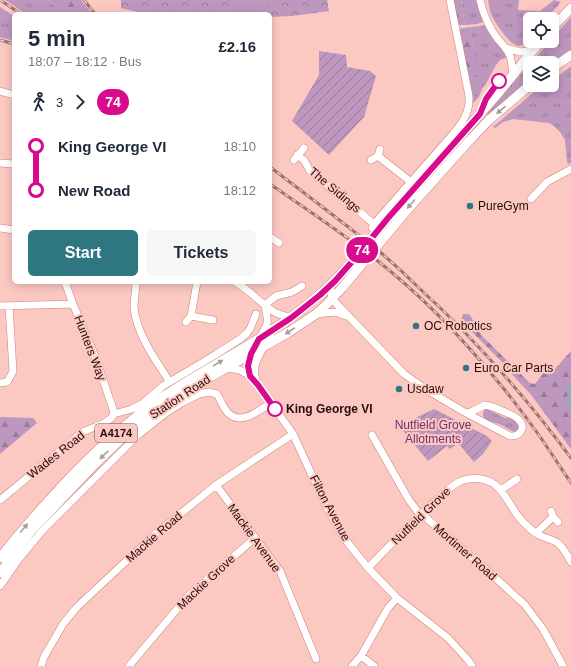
<!DOCTYPE html>
<meta charset="utf-8">
<style>
:root{--surface:#fff;--page:#f6f6f7;--text:#1f2937;--muted:#747a83;--accent:#2f7780}
body{margin:0;font-family:Helvetica,sans-serif;background:var(--page);color:var(--text);height:100vh;display:flex;flex-direction:column;font-size:15px;white-space:nowrap}
*{box-sizing:border-box;margin:0}
p{font-size:13px;color:var(--muted)}
.icon{flex:none;width:22px;height:22px;fill:none;stroke:currentColor;stroke-width:2;stroke-linecap:round;stroke-linejoin:round}
.map{position:relative;flex:1;overflow:hidden}
.details{position:absolute;left:12px;top:12px;width:260px;height:272px;display:flex;flex-direction:column;background:var(--surface);border-radius:6px;box-shadow:0 2px 10px #0003}
.details>*{flex:none}
.badge{padding:0 8px;border-radius:13px;font-size:14px;line-height:26px}
.fabs{position:absolute;left:523px;top:12px;display:grid;gap:8px}
.fabs a{display:grid;place-items:center;width:36px;height:36px;border-radius:6px;background:var(--surface);box-shadow:0 2px 10px #0003;font-size:20px}
.map>.badge{position:absolute;translate:-50% -50%;box-shadow:0 0 0 2px #fff}
.legs{display:flex;align-items:center;gap:6px;height:44px;padding:0 16px;font-size:13px}
.legs p{margin-inline-start:auto}
.overview{display:flex;align-items:center;justify-content:space-between;height:68px;padding:0 16px}
h1{font-size:22px;font-weight:700;line-height:30px}
.primary-button{display:flex;gap:8px;margin-top:auto;padding:8px 16px}
.primary-button a{flex:1;height:46px;border-radius:6px;background:var(--accent);color:#fff;font-size:16px;font-weight:700;line-height:46px;text-align:center}
.primary-button a+a{background:var(--page);color:var(--text)}
ul{padding:0 16px;list-style:none}
li{display:flex;align-items:center;gap:14px;height:44px;font-size:15px}
li i{display:grid;place-items:center;width:6px;height:100%;margin:0 5px;background:currentColor}
li i::after{content:'';width:10px;height:10px;margin:-5px;border:3px solid;border-radius:50%;background:var(--surface)}
li p{margin-inline-start:auto}
li:first-child i{background:linear-gradient(#0000 50%,currentColor 0)}
li:last-child i{background:linear-gradient(currentColor 50%,#0000 0)}
.map>svg:first-child{display:block}
</style>
<div class="map">
<svg width="571" height="666" viewBox="0 0 571 666">
<defs>
<pattern id="grass-tufts" width="24" height="20" patternUnits="userSpaceOnUse"><rect width="24" height="20" fill="#be97be"/><path d="M3 7l-1-3M5 7V3M7 7l1-3M15 17l-1-3M17 17v-4M19 17l1-3" fill="none" stroke="#9a7a99"/></pattern>
<pattern id="forest-firs" width="22" height="20" patternUnits="userSpaceOnUse"><rect width="22" height="20" fill="#be97be"/><path d="M5 1l3.5 6h-7zM16 11l3.5 6h-7z" fill="#9a7a99"/></pattern>
<pattern id="park-crowns" width="20" height="18" patternUnits="userSpaceOnUse"><rect width="20" height="18" fill="#be97be"/><path d="M2 6a3 3 0 1 1 6 0M12 15a3 3 0 1 1 6 0" fill="none" stroke="#9a7a99"/></pattern>
<pattern id="garden-furrows" width="10" height="10" patternUnits="userSpaceOnUse"><rect width="10" height="10" fill="#be97be"/><path d="M-1 1l2-2M0 10L10 0M9 11l2-2" fill="none" stroke="#9a7a99"/></pattern>
</defs>
<rect width="100%" height="100%" fill="#fbc8c2"/>
<path fill="url(#grass-tufts)" d="M5,0H48L64,14H26Z
M461,0H476L483,22L477,24L465,25Z
M488,0H519L518,10L540,11L554,0L561,2L546,19H530V38C527,42 523,46 518,46C510,45 497,25 493,18C490,13 489,6 488,0Z
M0,7L14,16V41L0,37Z
M571,17V51L552,63H531L550,41H552V39Z
M484,25L494,41L505,52L508,57L500,60L496,65L487,82L482,89L479,97L473,103H472L473,100L474,99L477,76L475,72V65L471,27L480,26Z
M530,64V83L489,116L486,113Z
M571,66V163L568,164L567,161L565,140L560,132L554,126L549,123L513,119L503,122L495,128L493,127L542,85H552V79L561,74Z
M485,408L505,418L511,417L519,424V429L514,432C508,429 502,425 496,423C494,422 491,422 489,422C482,420 482,413 485,408Z"/>
<path fill="url(#forest-firs)" d="M48,0H81L92,14H64Z
M452,0H461L465,25H457Z
M471,27L473,45L476,56L475,72L477,76L476,89L474,99L473,100L458,29Z
M463,314H467L470,315L482,336L530,383L535,384L544,372H550L555,369L571,351V449L532,396L507,369L503,363L461,321Z
M0,417L33,418L37,423L0,454Z"/>
<path fill="url(#park-crowns)" d="M121,0H327L329,11L292,16L270,17V14H146L121,8Z"/>
<path fill="url(#garden-furrows)" d="M319,51L346,55L347,67L370,71L376,76L364,117L329,155L292,121L319,75Z
M434,409L487,436L492,441L483,454L474,462L458,443L450,449L447,446L428,461L399,426Z"/>
<path fill="#be97be" d="M236,0H273V3L238,10Z"/>
<g fill="none" stroke-linecap="round" stroke-linejoin="round">
<path stroke="#60c3cf" stroke-width="1.5" d="M571,385C567,392 567,403 571,410"/>
<defs>
<path id="minor" d="M480,0C483,14 489,27 497,38C502,44 507,49 510,56C512,62 512,69 513,75
M506,48L521,52L533,50
M0,91L14,95
M297,155L304,160L310,171L327,185L330,189L342,196L346,200L374,224
M378,156L411,182
M294,160L304,148
M371,160L378,156L380,149
M0,163L14,164
M531,199L547,182L571,169
M0,228L14,230
M372,228L374,224L453,134C463,122 470,112 469,96L450,0
M270,237L279,243
M65,282L73,304L95,356L113,409L114,414
M136,282C136,290 134,299 134,307C136,333 156,361 170,382
M235,282C251,290 261,305 276,313C281,315 286,316 291,318
M330,285L332,299L404,374L427,390L466,413
M265,305L276,296L292,292L302,286
M0,306L73,304
M316,314L335,312L346,316
M191,316L197,282
M186,322L191,316L213,320
M260,337C271,320 267,322 265,305
M227,368L240,370L250,376L258,385L293,434L327,508L344,538L368,568L397,598L448,638L468,660L472,666
M250,376C248,367 248,359 253,351
M0,383L7,382L11,375L13,371L9,306
M257,383C251,367 257,360 264,346C267,341 269,336 272,331
M485,405C491,406 515,415 519,420C527,428 519,437 510,436L466,413L471,412Z
M114,414L132,409L142,404L163,386L215,355L240,339L247,333L250,329L256,314
M372,435L409,500L418,512L424,516L488,571L525,605L543,629L563,666
M216,485L280,571L316,659
M501,490L517,479
M0,500L73,440C76,437 80,434 83,432C94,426 108,425 114,414
M551,511L553,517L558,522
M536,533L553,517
M368,568C389,546 410,524 433,503C441,496 449,487 459,482C469,477 484,477 494,484C506,492 512,511 523,522C527,526 532,531 537,534C544,538 553,539 559,544C564,549 568,556 571,562
M0,586L18,560L42,531L138,435L167,412L183,402L199,394L209,392L217,394C220,399 224,409 228,413C242,426 259,410 271,403
M361,656L374,666
M41,666L44,657L63,624L77,607L153,536L216,485L293,434
M129,666L188,596L255,538
M352,666L361,656L388,608L397,598"/>
<path id="major" d="M552,28L571,8
M552,68L571,55
M0,558C19,533 40,510 62,486C93,453 126,422 164,396C216,362 272,336 319,295C346,272 367,243 390,216C426,174 464,133 500,91C514,74 527,57 541,41
M0,573L31,531L96,463L122,438L168,404L205,380L289,332L316,314L326,305L342,288L408,209L469,141L489,120L530,85"/>
</defs>
<use href="#minor" stroke="#d08179" stroke-width="8"/>
<use href="#major" stroke="#d08179" stroke-width="10"/>
<use href="#minor" stroke="#fff" stroke-width="7"/>
<use href="#major" stroke="#fff" stroke-width="9"/>
<defs>
<path id="rail" d="M0,0L21,14
M84,0L95,14
M0,40L14,44
M270,167C307,195 344,223 380,252C393,263 406,275 418,287C475,339 525,396 571,458
M270,184C305,208 341,232 374,258C423,296 466,342 504,389C517,405 529,421 541,438C551,453 561,468 571,483"/>
</defs>
<use href="#rail" stroke="#9b726e" stroke-width="3"/>
<use href="#rail" stroke="#fbc8c2" stroke-width="1.5" stroke-dasharray="4.5" stroke-linecap="butt"/>
</g>
<defs><path id="oneway-solid" d="M-6-.8H1V-3.2L6.5 0L1 3.2V.8H-6Z"/></defs>
<g fill="#a99e9d">
<use href="#oneway-solid" transform="translate(501 110) rotate(140)"/>
<use href="#oneway-solid" transform="translate(411 204) rotate(131)"/>
<use href="#oneway-solid" transform="translate(290 331) rotate(147)"/>
<use href="#oneway-solid" transform="translate(218 363) rotate(-31)"/>
<use href="#oneway-solid" transform="translate(104 455) rotate(136)"/>
<use href="#oneway-solid" transform="translate(24 528) rotate(-50)"/>
</g>
<g fill="none" stroke-linecap="round" stroke-linejoin="round">
<defs>
<path id="line-1" d="M275,409L258,385L250,376L248,366L251,354L259,339L291,318L320,295L335,281L357,256L388,218L480,114L486,99L499,81"/>
</defs>
<use href="#line-1" stroke="#fff" stroke-width="9"/>
<use href="#line-1" stroke="#d70b8c" stroke-width="6"/>
</g>
<g fill="#fff" stroke="#d70b8c" stroke-width="2">
<circle cx="499" cy="81" r="7"/>
<circle cx="275" cy="409" r="7"/>
</g>
<g fill="#2f7780" stroke="#fbc8c2" stroke-width="1.5">
<circle cx="470" cy="206" r="4"/>
<circle cx="416" cy="326" r="4"/>
<circle cx="466" cy="368" r="4"/>
<circle cx="399" cy="389" r="4"/>
</g>
<g text-anchor="middle" dominant-baseline="central" stroke-width="4" stroke-linejoin="round" paint-order="stroke">
<rect fill="#fbc8c2" stroke="#684441" stroke-width="1" x="95" y="424" width="42" height="18" rx="3"/>
<g font-size="11" font-weight="bold" fill="#290c0a">
<text x="116" y="433">A4174</text>
</g>
<g font-size="12" fill="#290c0a" stroke="#fbc8c2">
<text transform="translate(335 190) rotate(40)">The Sidings</text>
<text transform="translate(90 348) rotate(69)">Hunters Way</text>
<text transform="translate(180 397) rotate(-33)">Station Road</text>
<text transform="translate(56 455) rotate(-38)">Wades Road</text>
<text transform="translate(330 508) rotate(62)">Filton Avenue</text>
<text transform="translate(421 516) rotate(-44)">Nutfield Grove</text>
<text transform="translate(154 537) rotate(-41)">Mackie Road</text>
<text transform="translate(254 538) rotate(54)">Mackie Avenue</text>
<text transform="translate(465 552) rotate(41)">Mortimer Road</text>
<text transform="translate(206 582) rotate(-43)">Mackie Grove</text>
</g>
<g font-size="12" fill="#290c0a" stroke="#fbc8c2" text-anchor="start">
<text x="478" y="206">PureGym</text>
<text x="424" y="326">OC Robotics</text>
<text x="474" y="368">Euro Car Parts</text>
<text x="407" y="389">Usdaw</text>
</g>
<g font-size="12" font-weight="bold" fill="#290c0a" stroke="#fbc8c2" text-anchor="start">
<text x="286" y="409">King George VI</text>
</g>
<g font-size="12" fill="#6e3070" stroke="#fbc8c2">
<text x="433" y="425">Nutfield Grove<tspan x="433" dy="14">Allotments</tspan></text>
</g>
</g>
</svg>
<div class="fabs">
<a><svg class="icon" aria-label="locate" viewBox="0 0 24 24"><circle cx="12" cy="12" r="6"/><path d="M12 2v4M12 18v4M2 12h4M18 12h4"/></svg></a>
<a><svg class="icon" aria-label="layers" viewBox="0 0 24 24"><path d="M12 4l9 5-9 5-9-5zM3 14l9 5 9-5"/></svg></a>
</div>
<b class="badge" style="left:362px;top:250px;background:#d70b8c;color:#fff">74</b>
<section class="details">
<div class="overview"><div><h1>5 min</h1><p>18:07 – 18:12 · Bus</p></div><b>£2.16</b></div>
<div class="legs"><svg class="icon" aria-label="walk" viewBox="0 0 24 24"><circle cx="13" cy="4" r="2"/><path d="M13 8l-2 6 4 7M11 14l-3 7M7 12l3-4h3l4 4"/></svg>3<svg class="icon" aria-label="forward" viewBox="0 0 24 24"><path d="M9 5l7 7-7 7"/></svg><b class="badge" style="background:#d70b8c;color:#fff">74</b></div>
<ul>
<li><i style="color:#d70b8c"></i><b>King George VI</b><p>18:10</p></li>
<li><i style="color:#d70b8c"></i><b>New Road</b><p>18:12</p></li>
</ul>
<div class="primary-button"><a>Start</a><a>Tickets</a></div>
</section>
</div>
